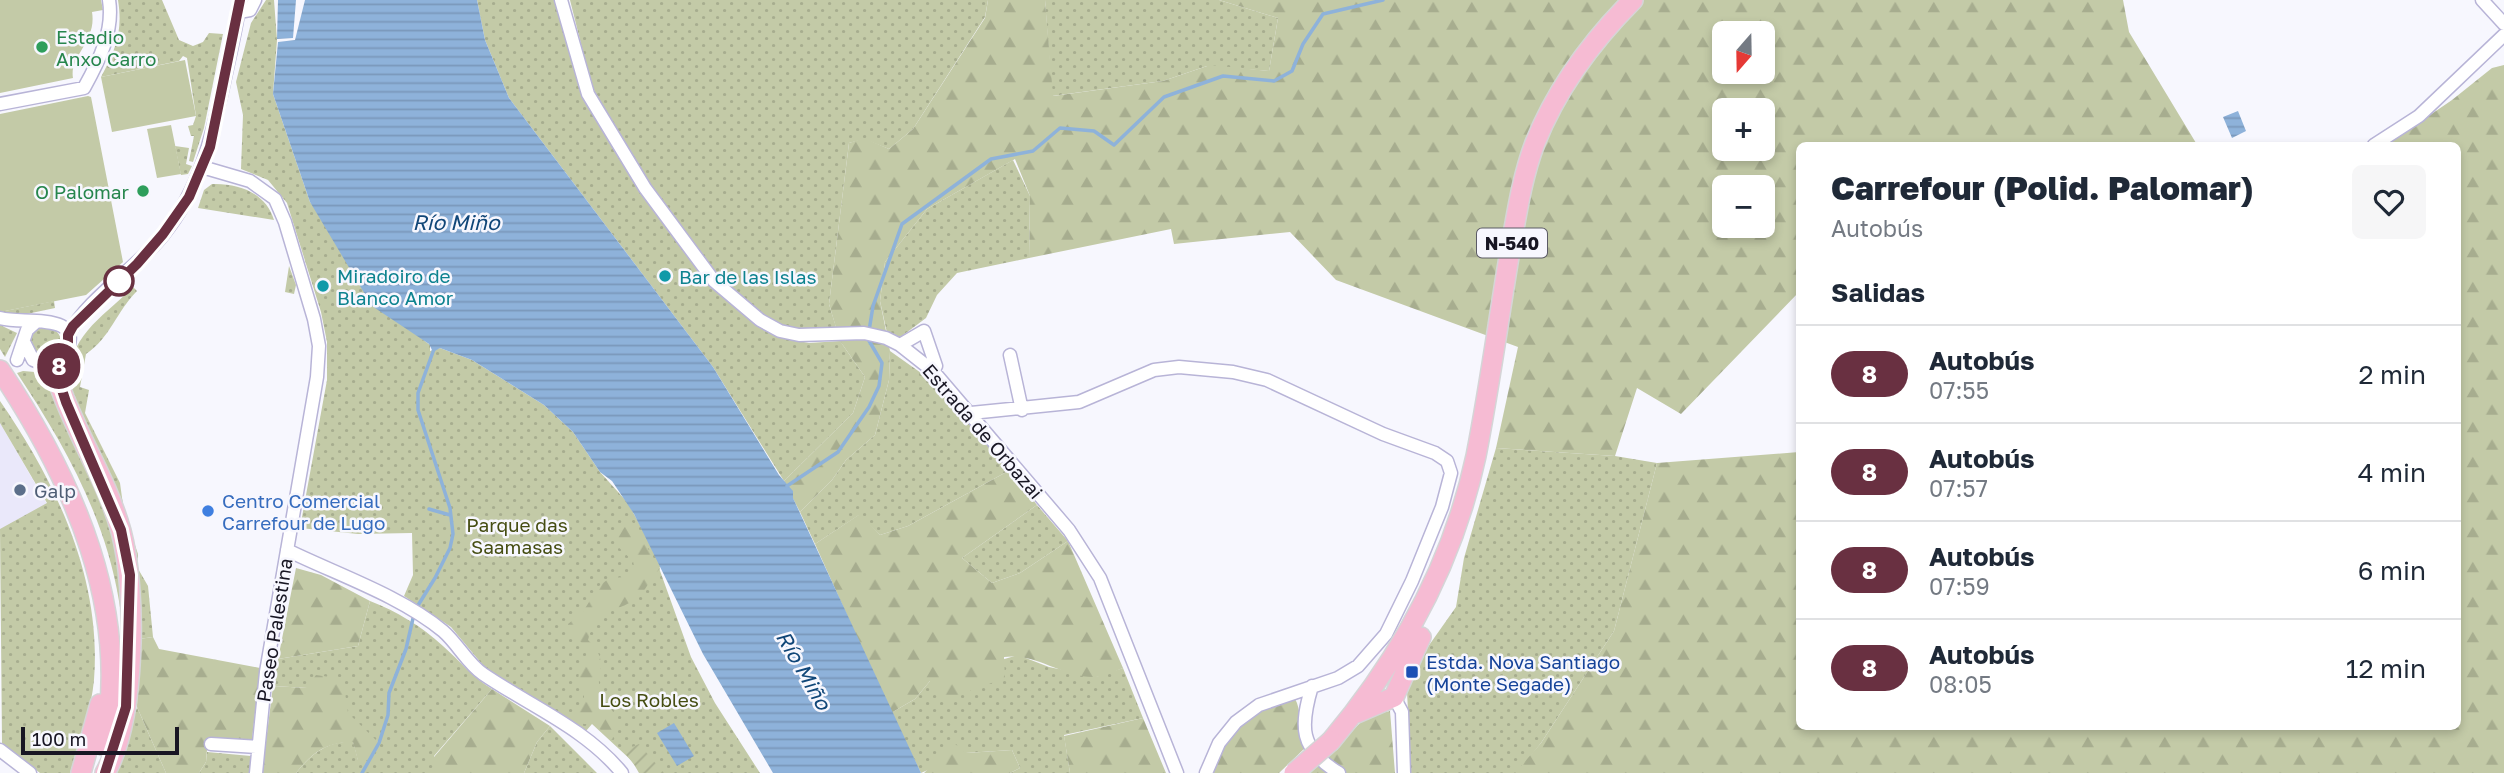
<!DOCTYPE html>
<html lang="es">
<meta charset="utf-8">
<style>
:root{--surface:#fff;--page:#f6f6f7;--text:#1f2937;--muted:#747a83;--line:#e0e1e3}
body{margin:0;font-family:"Golos Text",sans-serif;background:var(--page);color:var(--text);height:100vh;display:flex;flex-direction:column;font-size:26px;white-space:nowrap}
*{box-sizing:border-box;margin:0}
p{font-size:23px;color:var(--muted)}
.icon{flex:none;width:38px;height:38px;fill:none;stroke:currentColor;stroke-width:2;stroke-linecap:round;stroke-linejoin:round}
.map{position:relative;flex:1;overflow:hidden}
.sheet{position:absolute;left:1796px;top:142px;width:665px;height:588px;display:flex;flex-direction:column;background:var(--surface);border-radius:10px;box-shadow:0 4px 10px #0003}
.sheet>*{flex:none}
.badge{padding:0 14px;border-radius:23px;font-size:24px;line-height:46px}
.needle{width:46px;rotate:200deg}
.buttons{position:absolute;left:1712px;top:21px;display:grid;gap:14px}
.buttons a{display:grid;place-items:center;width:63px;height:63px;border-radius:10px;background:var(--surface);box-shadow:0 4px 10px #0003;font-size:35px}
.scale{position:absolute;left:21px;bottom:18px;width:158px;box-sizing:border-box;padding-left:7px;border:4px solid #181623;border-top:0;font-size:19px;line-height:24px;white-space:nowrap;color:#181623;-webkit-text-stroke:5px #f7f7fe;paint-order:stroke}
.map>.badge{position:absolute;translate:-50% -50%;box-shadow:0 0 0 4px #fff}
h2{padding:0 35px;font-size:26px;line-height:63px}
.round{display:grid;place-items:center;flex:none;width:74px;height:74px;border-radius:10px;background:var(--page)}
.head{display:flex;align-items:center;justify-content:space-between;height:119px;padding:0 35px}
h1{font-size:33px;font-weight:800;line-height:52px}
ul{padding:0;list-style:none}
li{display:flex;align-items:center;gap:21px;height:98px;padding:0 35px;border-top:2px solid var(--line)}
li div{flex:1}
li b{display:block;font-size:26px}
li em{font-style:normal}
li .badge{min-width:77px;font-weight:700;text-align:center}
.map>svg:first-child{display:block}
</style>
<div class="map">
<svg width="2504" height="773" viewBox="0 0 2504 773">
<defs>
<pattern id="grass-dots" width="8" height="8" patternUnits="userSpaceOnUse" patternTransform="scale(1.75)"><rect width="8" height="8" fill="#c3caa7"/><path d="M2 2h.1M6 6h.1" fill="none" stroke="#a7ad8f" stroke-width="1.8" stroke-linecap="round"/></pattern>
<pattern id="forest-firs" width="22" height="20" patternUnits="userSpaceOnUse" patternTransform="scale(1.75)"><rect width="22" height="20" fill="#c3caa7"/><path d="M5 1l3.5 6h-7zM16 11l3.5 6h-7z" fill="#a7ad8f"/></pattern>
<pattern id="garden-furrows" width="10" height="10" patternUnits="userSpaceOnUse" patternTransform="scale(1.75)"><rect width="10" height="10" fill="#c3caa7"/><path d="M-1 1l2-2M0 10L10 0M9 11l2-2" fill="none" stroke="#a7ad8f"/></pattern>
<pattern id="water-rules" width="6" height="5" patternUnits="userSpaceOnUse" patternTransform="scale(1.75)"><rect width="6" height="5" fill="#8eb2da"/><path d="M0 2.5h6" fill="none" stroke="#7a98bb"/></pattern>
</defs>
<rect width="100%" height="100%" fill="#f7f7fe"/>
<path fill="#eae8fa" d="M0,423L47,504L0,537Z"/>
<path fill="url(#grass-dots)" d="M118,0H162L179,40L193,46L203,42L209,33L223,34L204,128L193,162L189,161L194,136H191L188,126L193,125L196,116L187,58L183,56L179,61L101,77C116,49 123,31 118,0Z
M266,0H274L277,40L273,94L310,202L409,329L430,345V351L440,348L472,360L544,405L573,432L600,472L628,503L662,566L659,568L691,657L715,703L760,773H639L632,761L592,724L586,731L486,669L451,627L404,596L413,575L412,533L358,534L300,528L327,380V342L321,312L287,203L268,180L241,169L243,115L236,82L251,23Z
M477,0H557L587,100L600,127L693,264L757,326L777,337L809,343L840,341L865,377L853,413L784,481L713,367L509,98L485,40Z
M570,0H988L985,17L913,129L889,149L864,139L849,143L829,304L836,327L794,330L772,324L717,276L672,218L618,138L591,84Z
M1045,0H1219L1278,18L1269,71L1207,66L1163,81L1052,96Z
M175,146L189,148L186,164L192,166L188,174L181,175Z
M1013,160L1030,196L1029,258L957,273L937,295L926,318L898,339L887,333L880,301L885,262L927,209Z
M212,184C239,183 266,193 274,220L198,208L204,190Z
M289,266L296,285L294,294L285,292Z
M133,287L137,291C116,312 111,337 86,354L80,387L89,390L85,413L120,483L124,512L138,554L137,567L148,586L153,637L139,639L136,589L68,393C66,336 98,322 133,287Z
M54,301L55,308L22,315L0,312Z
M0,325L17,333L5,357L0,349Z
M31 342a15 15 0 1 1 30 0a15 15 0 1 1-30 0Z
M890,351L931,380L1010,470L908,526L880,535L859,515L815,544L800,512L832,480L846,460L875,435L889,380Z
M23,371L47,373L48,387L90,466L120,555L124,670C122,648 123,624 119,601C105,516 64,444 17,373Z
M0,401C56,482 102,578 94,680C91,712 79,742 70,773H40L2,743L0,529L47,503L0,423Z
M1496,448L1615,456L1657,463L1614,631L1541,743L1517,773H1411L1407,691L1420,658L1456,607L1464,558Z
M1037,505L1068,541L1020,573L992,583L962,558Z
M370,601C398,612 421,626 443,646C460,661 472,677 492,689L434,756V773H296C312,753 326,742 353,741L358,760L379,743L307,688L273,686L278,659L358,646Z
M1018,655L1049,667L1096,677L1123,668L1143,718L1064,735L1070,773H1010L1020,768L1012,750L966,753L921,773L891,713L915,699L930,681Z
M137,707L166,773H117Z
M550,726L597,773H524L537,742Z
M207,752L251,756L250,773H199L206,762Z"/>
<path fill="url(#forest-firs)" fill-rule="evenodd" d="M988,0H1045L1053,96L1163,81L1210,65L1269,71L1278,18L1219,0H2123L2129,32L2196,143L2205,145H1799V292L1681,414L1637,388L1615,456L1496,448L1518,347L1336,280L1290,232L1174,244L1171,229L1029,258L1030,196L1015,159L927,209L885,262L880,301L890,351L889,380L875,435L846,460L832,480L800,512L784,481L853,413L865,377L840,341L829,304L849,143L864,138L889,149L913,129L985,18ZM1724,33H1762V72H1724ZM1724,110H1762V149H1724ZM1724,187H1762V226H1724Z
M2504,65V773H1515L1541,743L1614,631L1657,463L1799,452V726H2457V145H2386L2452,100L2492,68Z
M1010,470L1037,505L962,558L992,583L1020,573L1068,541L1123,668C1115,671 1104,677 1096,677C1065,679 1035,652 1004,657L1005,678L948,699L930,681L915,699L891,713L815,544L860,514L880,535L908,526Z
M631,520L660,569C651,577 648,587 640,595C619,615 597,604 588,640C612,664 593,668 601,693C604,704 615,710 618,722L612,740L594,724H584L571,718L575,709L584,703V696C574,682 579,666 588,652L581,642L568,633V624L582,613L600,585L610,578L627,577L635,571L633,561L615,544L618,534Z
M296,568L321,575L370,601L358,646L278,659Z
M153,637L159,649L260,668L252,740L208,738L206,762L199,773H166L137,707L139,639Z
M316,675L343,679L348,713L379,743L368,760L358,761L353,742C326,742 312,753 296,773H262L273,686L307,688Z
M492,689L550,726L537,742L524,773H434V757Z
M1295,699C1301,708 1301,734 1305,748L1279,773H1212C1228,734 1249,704 1295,699Z
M1390,711L1395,773H1310L1367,716Z
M1143,718L1166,773H1070L1064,736Z
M954,743L966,753L1012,750L1020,768L1010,773H924Z"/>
<path fill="url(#garden-furrows)" d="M639,744L664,773H641L623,751Z"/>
<path fill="#c3caa7" d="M0,0H101L103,10L92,12C97,41 69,56 73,78L0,93Z
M185,60L196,116L112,132L101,77Z
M88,96L91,97L123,262L86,295L0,312V114Z
M171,125L181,174L157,178L147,129Z"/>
<path fill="url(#water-rules)" d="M278,0H296L293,38L277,39Z
M305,0H477L485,40L509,98L713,367L779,475L793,491V498L921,773H773L703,654L634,514L612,481L600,472L573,432L544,405L472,360L440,348L433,352L429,344L372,306L310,202L273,94L278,42L295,40Z
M2238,111L2246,131L2232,138L2223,117Z
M674,723L694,756L677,766L657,733Z"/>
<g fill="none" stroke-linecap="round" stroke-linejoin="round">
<path stroke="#8eb2da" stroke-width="3.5" d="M869,331L873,306L902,224L991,159L1033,151L1060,128L1094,131L1114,145L1164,97L1223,76L1274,81L1292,71L1303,44L1323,14L1383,0
M787,486L838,452L869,407L879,386L882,363L868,339
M429,509L450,515
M417,607L435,578L450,548L453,534L450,508L418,410V393L434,349
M362,773L379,743L388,715L389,693L406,649L414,614"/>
<defs>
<path id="minor" d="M561,0L588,94L645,188L714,281L760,320L780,331L799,335L864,333L886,338L900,345L933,371L1069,530L1100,578L1177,773
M2482,0L2504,24
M239,12L250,10L255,0
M0,104L84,88C99,61 114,31 109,0
M2374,145L2419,116L2504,35
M202,167L250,181L275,199L285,222L314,319L319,346L317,377L266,672L256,773
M0,318C21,325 90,310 64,356L46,365L33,360L24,342
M68,335C90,296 135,270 163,235C202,187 213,132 226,73C231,49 237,25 240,0
M900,345L924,331L936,366L933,371
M1010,355L1022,410
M17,360L27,330L36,322
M971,413L1079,402L1154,370L1179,367L1233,372L1267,380L1383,434L1435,453L1447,461L1451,473L1442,507L1412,581L1386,634L1358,666L1338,678L1259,705L1236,722L1219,743L1206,773
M287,550C336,574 401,596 443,631C458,644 467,663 483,674C530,706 585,728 622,773
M1312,686C1300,726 1299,749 1339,773
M1394,697L1402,712L1404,773
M211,744L258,747
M0,750L30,773"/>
<path id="highway" d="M59,361V384C76,434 107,480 121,531C137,590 136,720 105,773
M0,370C74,481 132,611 104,746
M1357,713L1394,697L1421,637
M1331,741C1401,658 1453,563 1476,456C1489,390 1498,323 1509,257C1516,219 1521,180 1535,143C1557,88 1591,42 1633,0
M81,773L100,704"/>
</defs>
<use href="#minor" stroke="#b8b4d7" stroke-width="15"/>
<use href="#highway" stroke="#d5d5d7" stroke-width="22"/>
<use href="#minor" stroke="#fff" stroke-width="12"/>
<use href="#highway" stroke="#f6bbd3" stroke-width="19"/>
<defs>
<path id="highway-bridge" d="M1294,773L1331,741"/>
</defs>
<use href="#highway-bridge" stroke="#d5d5d7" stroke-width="22" stroke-linecap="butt"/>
<use href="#highway-bridge" stroke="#f6bbd3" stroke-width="19"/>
</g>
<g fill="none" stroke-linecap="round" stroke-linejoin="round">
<defs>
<path id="line" d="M105,773L126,707L130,575L121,530L66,402L60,384L59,361L68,350V335L73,326L137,264L163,234L189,197L210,147L240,0"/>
</defs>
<use href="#line" stroke="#fff" stroke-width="16"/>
<use href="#line" stroke="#693041" stroke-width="10"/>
</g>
<g fill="#2e9e5b" stroke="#f7f7fe" stroke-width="2.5">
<circle cx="42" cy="47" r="7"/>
<circle cx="143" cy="191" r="7"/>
</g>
<g fill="#0f9aa8" stroke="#f7f7fe" stroke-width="2.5">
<circle cx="665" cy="276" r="7"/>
<circle cx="323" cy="286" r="7"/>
</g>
<circle fill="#fff" stroke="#693041" stroke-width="3.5" cx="119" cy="281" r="14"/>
<circle fill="#5c6f8a" stroke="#f7f7fe" stroke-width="2.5" cx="20" cy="490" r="7"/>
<circle fill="#3f7fe0" stroke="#f7f7fe" stroke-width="2.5" cx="208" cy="511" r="7"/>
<rect fill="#1a4fb4" stroke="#f7f7fe" stroke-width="2.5" x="1405" y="665" width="14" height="14" rx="3.5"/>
<g text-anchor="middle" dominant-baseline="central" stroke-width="5" stroke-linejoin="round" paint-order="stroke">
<rect fill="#f7f7fe" stroke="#5b5a65" stroke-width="2" x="1477" y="228.5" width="70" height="29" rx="5"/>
<g font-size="18" font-weight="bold" fill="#181623">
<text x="1512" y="243">N-540</text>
</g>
<g font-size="19" fill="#27864d" stroke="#f7f7fe" text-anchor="start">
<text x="56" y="36">Estadio<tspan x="56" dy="22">Anxo Carro</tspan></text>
<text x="129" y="191" text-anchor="end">O Palomar</text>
</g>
<g font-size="19" fill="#0d838f" stroke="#f7f7fe" text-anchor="start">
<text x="337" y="275">Miradoiro de<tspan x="337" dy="22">Blanco Amor</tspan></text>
<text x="679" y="276">Bar de las Islas</text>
</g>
<g font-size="19" fill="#181623" stroke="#f7f7fe">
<text transform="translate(983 431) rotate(49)">Estrada de Orbazai</text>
<text transform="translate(274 630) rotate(-81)">Paseo Palestina</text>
</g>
<g font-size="19" fill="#4e5e75" stroke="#f7f7fe" text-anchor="start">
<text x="34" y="490">Galp</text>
</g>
<g font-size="19" fill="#366cbe" stroke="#f7f7fe" text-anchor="start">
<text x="222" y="500">Centro Comercial<tspan x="222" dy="22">Carrefour de Lugo</tspan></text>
</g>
<g font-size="19" fill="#454d12" stroke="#f7f7fe">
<text x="517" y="524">Parque das<tspan x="517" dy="22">Saamasas</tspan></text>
<text x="649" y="699">Los Robles</text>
</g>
<g font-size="19" fill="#164399" stroke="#f7f7fe" text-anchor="start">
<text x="1426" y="661">Estda. Nova Santiago<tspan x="1426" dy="22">(Monte Segade)</tspan></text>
</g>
<g font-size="21" font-style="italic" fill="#104678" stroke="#f7f7fe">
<text x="456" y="222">Río Miño</text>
<text transform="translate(804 670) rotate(60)">Río Miño</text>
</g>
</g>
</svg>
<div class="buttons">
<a><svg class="needle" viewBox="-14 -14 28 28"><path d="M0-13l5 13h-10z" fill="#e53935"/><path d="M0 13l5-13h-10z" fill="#747a83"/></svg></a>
<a>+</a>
<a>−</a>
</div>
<div class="scale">100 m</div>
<b class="badge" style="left:59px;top:366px;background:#693041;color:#fff">8</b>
<section class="sheet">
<div class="head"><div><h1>Carrefour (Polid. Palomar)</h1><p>Autobús</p></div><a class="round"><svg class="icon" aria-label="heart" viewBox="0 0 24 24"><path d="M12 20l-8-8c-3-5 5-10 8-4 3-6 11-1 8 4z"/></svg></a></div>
<h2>Salidas</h2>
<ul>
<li><span class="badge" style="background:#693041;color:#fff">8</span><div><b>Autobús</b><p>07:55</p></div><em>2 min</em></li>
<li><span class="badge" style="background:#693041;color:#fff">8</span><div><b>Autobús</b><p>07:57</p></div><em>4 min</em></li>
<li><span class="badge" style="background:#693041;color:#fff">8</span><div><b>Autobús</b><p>07:59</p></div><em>6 min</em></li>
<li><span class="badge" style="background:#693041;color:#fff">8</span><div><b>Autobús</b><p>08:05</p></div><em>12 min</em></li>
</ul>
</section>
</div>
